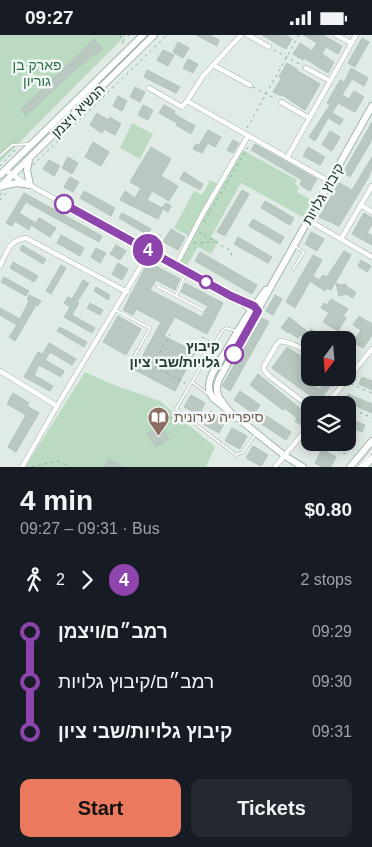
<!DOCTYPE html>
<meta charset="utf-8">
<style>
:root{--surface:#171b24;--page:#242831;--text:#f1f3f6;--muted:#9ea1a6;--accent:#eb795e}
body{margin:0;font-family:Arial,Heebo,sans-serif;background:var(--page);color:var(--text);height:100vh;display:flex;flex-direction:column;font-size:19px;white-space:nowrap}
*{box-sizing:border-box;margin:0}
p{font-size:16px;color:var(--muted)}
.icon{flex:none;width:28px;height:28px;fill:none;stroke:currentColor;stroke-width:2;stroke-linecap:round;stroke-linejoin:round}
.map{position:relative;height:432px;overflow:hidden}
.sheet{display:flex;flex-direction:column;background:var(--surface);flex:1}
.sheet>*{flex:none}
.badge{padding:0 10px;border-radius:16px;font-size:18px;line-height:32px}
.needle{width:32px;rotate:196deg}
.controls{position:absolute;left:301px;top:296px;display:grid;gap:10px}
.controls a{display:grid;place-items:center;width:55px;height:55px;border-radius:10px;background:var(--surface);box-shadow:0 2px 12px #0003;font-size:25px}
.map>.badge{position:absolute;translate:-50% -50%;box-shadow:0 0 0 2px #fff}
.legs{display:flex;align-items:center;gap:8px;height:55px;padding:0 20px;font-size:16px}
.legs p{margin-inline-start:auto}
.summary{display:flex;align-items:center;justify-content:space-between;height:85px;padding:0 20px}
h1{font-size:28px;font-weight:800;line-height:38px}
.button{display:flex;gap:10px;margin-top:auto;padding:10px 20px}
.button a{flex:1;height:58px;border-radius:10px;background:var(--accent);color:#111;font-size:20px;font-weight:800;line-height:58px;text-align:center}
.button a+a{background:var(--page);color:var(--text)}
ul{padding:0 20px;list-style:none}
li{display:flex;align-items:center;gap:18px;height:50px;font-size:19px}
li i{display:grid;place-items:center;width:8px;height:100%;margin:0 6px;background:currentColor}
li i::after{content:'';width:12px;height:12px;margin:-6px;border:4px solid;border-radius:50%;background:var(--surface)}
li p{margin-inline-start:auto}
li:first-child i{background:linear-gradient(#0000 50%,currentColor 0)}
li:last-child i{background:linear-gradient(currentColor 50%,#0000 0)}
.status{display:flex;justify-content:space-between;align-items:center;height:35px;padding:0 25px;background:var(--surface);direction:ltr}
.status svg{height:14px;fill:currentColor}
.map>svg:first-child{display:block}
</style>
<div class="status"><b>09:27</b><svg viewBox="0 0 49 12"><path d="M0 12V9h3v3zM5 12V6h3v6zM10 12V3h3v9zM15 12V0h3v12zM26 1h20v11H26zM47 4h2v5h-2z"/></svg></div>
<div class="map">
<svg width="372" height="432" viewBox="0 0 372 432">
<rect width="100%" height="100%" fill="#e1ebe6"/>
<path fill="#badbc1" d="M0,0H126L0,127Z
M132,88L153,99L140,124L120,113Z
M241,114L297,145L295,149L299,152L297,157L312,165L303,182L241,148L211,202L218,206L211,219L198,212L187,230L179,226Z
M210,145L218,149L189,201L174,193L194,156L202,160Z
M85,337L114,350L160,366L215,412L206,432H25Z"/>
<path fill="#b9c8c1" stroke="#b3c4bc" d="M196,0H210L219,5L217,11Z
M262,0H286L292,4L286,14Z
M304,0H323L342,11L338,19L326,12L322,19L334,27L328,38L304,23L303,25L293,19L300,8L312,16L317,8Z
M362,3L369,7L355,32L348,28Z
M94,4L103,14L97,20L95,18L82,30L81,29L26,81L21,75Z
M178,7L189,13L183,23L173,17Z
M163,15L174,20L168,31L157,25Z
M188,24L198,29L193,38L183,33Z
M287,28L297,34L296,35L320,49L305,75L282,60L281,61L273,57L281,44L279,42Z
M351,33L368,43L364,51L352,44L342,60L349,64L354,56L364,62L355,77L338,68L332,78L343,84L340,90L328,83L315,106L309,102L330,70L327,68L340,45L344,47Z
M147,35L180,52L176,58L144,42Z
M135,52L145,57L140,67L130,62Z
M118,61L127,66L122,76L113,71Z
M143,70L153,75L148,85L138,80Z
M164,70L175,76L174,79L195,91L191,99L176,90L177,88L159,78Z
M97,78L108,85L110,82L121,89L115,100L104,94L102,98L90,90Z
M372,87V103L370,108L350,142L343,138Z
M208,95L221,102L215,112L208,108L202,118L193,114L196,109L199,110Z
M330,96L340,102L332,116L322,110Z
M233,105L239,108L233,118L227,115Z
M93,107L109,117L101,131L85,122Z
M255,109L317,144L310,156L300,150L302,145L251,115Z
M151,112L171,124L161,141L178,151L169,166L152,156L147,165L162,173L166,168L171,171L168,177L163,174L158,184L120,165L125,156L135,163L141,153L130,147Z
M308,112L325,122L320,130L303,121Z
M68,122L78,128L72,139L62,133Z
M372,122V133L368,143L339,191L319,182L339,148L352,155Z
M49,125L60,131L54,141L43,134Z
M184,137L203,149L200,155L180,144Z
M70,142L79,147L73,157L64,152Z
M242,155L249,159L225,201L217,197Z
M84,156L115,173L111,181L80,163Z
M24,158L102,201L99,207L26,167L19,178L36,188L39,183L56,193L50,202L31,190L29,195L15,186L12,191L6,188Z
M265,166L294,183L290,190L261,173Z
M122,178L151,194L148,200L119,183Z
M364,178L372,183V189L367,198L372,201V210L352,199Z
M253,184L284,202L280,209L249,191Z
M171,194L185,202L178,215L163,207Z
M311,197L324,204L317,216L305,209Z
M61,200L84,213L80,221L57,208Z
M238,202L272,222L268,228L234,209Z
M22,210L46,224L43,229L20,215Z
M116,210L126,216L120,225L110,219Z
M96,213L106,218L100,228L91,222Z
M344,216L351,220L331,255L327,253L325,256L310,246L295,273L286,267L313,220L322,225L313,241L319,245L323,240L327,242Z
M200,217L257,250L252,259L195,226Z
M361,225L371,231L367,237L358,231Z
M13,227L38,241L34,247L10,233Z
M148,227L180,244L175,255L156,245L150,255L202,282L208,271L181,257L185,248L223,268L207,299L175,282L164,301L195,317L175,356L135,335L161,287L136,274L133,280L123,275Z
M118,228L128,234L122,245L112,239Z
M61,230L66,233L51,259L46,256Z
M4,242L29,256L26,261L1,247Z
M83,245L89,248L77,267L79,268L72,280L95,293L92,298L64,282L70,272L64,268L68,262L72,264Z
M336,248L340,250L346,249V251L356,257L353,263L346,259L339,261Z
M96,252L110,260L108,265L94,256Z
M29,260L41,266L38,271L36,270L15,306L9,302L17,290L0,280V273L20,284L29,266L27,264Z
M275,260L282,264L273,280L266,276Z
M331,264L348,274L343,281L346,283L338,296L323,287L329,278L321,273L324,268L327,270Z
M90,268L103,275L100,280L87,273Z
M118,281L141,294L126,320L103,307Z
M359,281L372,289V300L363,313L353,307L361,295L353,290Z
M289,282L308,297L311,294L320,300L322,298L331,305H308L301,300L298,303L289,297L288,298L281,293Z
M262,283L269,287L230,356L222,351Z
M60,292L87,307L84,312L57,296Z
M49,308L76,324L72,330L50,317L45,325L64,336L61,342L39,330L34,340L53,351L50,356L24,342L38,317L43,319Z
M287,312L310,327V339L306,345L319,354L324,348L317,342H340L333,352L331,350L319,367L272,333Z
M258,339L308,380L301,390L295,386L297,383L284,373L283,375L250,350Z
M362,342L372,346V355L359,349Z
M240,356L260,370L254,379L234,365Z
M13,358L29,368L27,371L39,378L16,417L8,412L26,380L7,369Z
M348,359L372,369V378L345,366Z
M191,360L205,368L199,380L184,372Z
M211,376L226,385L219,398L203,389Z
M265,380L291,397L286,405L260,388Z
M348,383L365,390L362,397L348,391Z
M161,390L169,404L156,412L147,399Z
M232,393L247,401L240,414L225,406Z
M253,411L268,420L261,431L246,423Z
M322,414L336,422L331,432H322L315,428Z
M109,424L123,432H104Z"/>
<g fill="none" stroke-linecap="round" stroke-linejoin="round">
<defs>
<path id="lane" d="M0,121L12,110L28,109
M150,216L159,201
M293,234L304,217L296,212
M157,251L203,275
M176,261L187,236
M115,275L150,293L135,320
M236,296L226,293L222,296L176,374L236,420L243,417L255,400
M192,347L208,359
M359,432L372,416"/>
<path id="street" d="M248,0L269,12
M336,0L351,8
M213,30L250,50
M306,33L330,46
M149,53L182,72L187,66L330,147
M187,66L203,41L241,0
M281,67L309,83
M287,123L356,0
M5,135L22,146L255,273
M361,170L372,177
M308,185L372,222
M341,204L372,151
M176,230L202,180L248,101
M0,231C7,217 9,205 26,203L127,257
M234,263L252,276
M310,317L290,308L280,306L277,309L264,331V335L269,341L310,372
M0,336L57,371
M326,370L372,314
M22,432L57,371L150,216
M275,432L310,390"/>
<path id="secondary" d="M0,140L143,0
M2,151L17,148L30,150L27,135L29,125
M0,152L154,0
M266,255L247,281L212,339C208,349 207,356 214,364L285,421L303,432
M230,377C221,366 213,359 219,344L372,71
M350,432L372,406
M364,432L372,423"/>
</defs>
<use href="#lane" stroke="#a4b2ad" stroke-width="3"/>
<use href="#street" stroke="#a4b2ad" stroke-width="5.5"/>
<use href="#secondary" stroke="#a0b6ad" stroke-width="8"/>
<path stroke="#82ad9d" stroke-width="1" stroke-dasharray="2.5 4" stroke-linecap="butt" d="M120,0L124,11
M123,6L129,0
M274,15L303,31
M253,52L276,64
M247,93L299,0
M33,130L167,0
M0,131L17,113
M0,160L3,157
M0,165L8,156
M204,187L250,109
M199,197L231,216L232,223
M194,208L215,207
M202,302L212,307
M138,322L187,349
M153,329L170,299
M351,349L372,358
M336,367L343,370
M348,372L372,383
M164,387L178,379
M348,396L359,401
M319,408L349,420
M32,432L58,426L70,432"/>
<use href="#lane" stroke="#fff" stroke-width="2"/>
<use href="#street" stroke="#fff" stroke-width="4.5"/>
<use href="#secondary" stroke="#fff" stroke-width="6"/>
</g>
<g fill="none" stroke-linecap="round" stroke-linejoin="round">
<defs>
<path id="line-1" d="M64,169L231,261L254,271L258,276L234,319"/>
</defs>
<use href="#line-1" stroke="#fff" stroke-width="11"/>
<use href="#line-1" stroke="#8e44ad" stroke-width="8"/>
</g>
<defs>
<symbol id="library-pin" viewBox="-11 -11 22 30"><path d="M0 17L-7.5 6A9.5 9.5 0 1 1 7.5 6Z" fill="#8d6e63" stroke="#f1f7f4"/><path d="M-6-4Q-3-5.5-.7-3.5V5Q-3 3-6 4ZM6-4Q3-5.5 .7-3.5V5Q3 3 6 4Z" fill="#fff"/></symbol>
</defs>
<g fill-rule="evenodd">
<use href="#library-pin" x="146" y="370" width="25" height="34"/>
</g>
<g fill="#fff" stroke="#8e44ad" stroke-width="2.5">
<circle cx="64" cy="169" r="9"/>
<circle cx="206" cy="247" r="6"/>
<circle cx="234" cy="319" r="9"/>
</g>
<g text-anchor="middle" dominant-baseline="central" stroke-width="5" stroke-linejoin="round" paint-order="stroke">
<g font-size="14" fill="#2e6f44" stroke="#f1f7f4">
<text x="37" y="30">פארק בן<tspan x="37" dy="16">גוריון</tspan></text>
</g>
<g font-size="14" fill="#223a33" stroke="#f1f7f4">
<text transform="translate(78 76) rotate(-45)">הנשיא ויצמן</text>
<text transform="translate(323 159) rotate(-60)">קיבוץ גלויות</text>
</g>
<g font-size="14" font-weight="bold" fill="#223a33" stroke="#f1f7f4" text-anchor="end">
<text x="220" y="311">קיבוץ<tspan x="220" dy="16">גלויות/שבי ציון</tspan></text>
</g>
<g font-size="14" fill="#785e54" stroke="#f1f7f4" text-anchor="start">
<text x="174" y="382">סיפרייה עירונית</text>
</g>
</g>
</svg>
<div class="controls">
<a><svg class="needle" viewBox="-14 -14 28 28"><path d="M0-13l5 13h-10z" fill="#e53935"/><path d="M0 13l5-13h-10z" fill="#9ea1a6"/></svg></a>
<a><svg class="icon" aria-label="layers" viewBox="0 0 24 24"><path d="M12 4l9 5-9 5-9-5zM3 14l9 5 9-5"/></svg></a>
</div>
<b class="badge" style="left:148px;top:215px;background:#8e44ad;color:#fff">4</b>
</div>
<section class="sheet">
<div class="summary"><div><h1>4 min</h1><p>09:27 – 09:31 · Bus</p></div><b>$0.80</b></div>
<div class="legs"><svg class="icon" aria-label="walk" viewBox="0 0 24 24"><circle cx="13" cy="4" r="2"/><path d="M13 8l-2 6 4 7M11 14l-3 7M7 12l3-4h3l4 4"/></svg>2<svg class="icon" aria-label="forward" viewBox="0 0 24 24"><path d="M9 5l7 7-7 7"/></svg><b class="badge" style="background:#8e44ad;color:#fff">4</b><p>2 stops</p></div>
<ul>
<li><i style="color:#8e44ad"></i><b>רמב״ם/ויצמן</b><p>09:29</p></li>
<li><i style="color:#8e44ad"></i><span>רמב״ם/קיבוץ גלויות</span><p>09:30</p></li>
<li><i style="color:#8e44ad"></i><b>קיבוץ גלויות/שבי ציון</b><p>09:31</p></li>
</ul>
<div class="button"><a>Start</a><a>Tickets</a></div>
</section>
